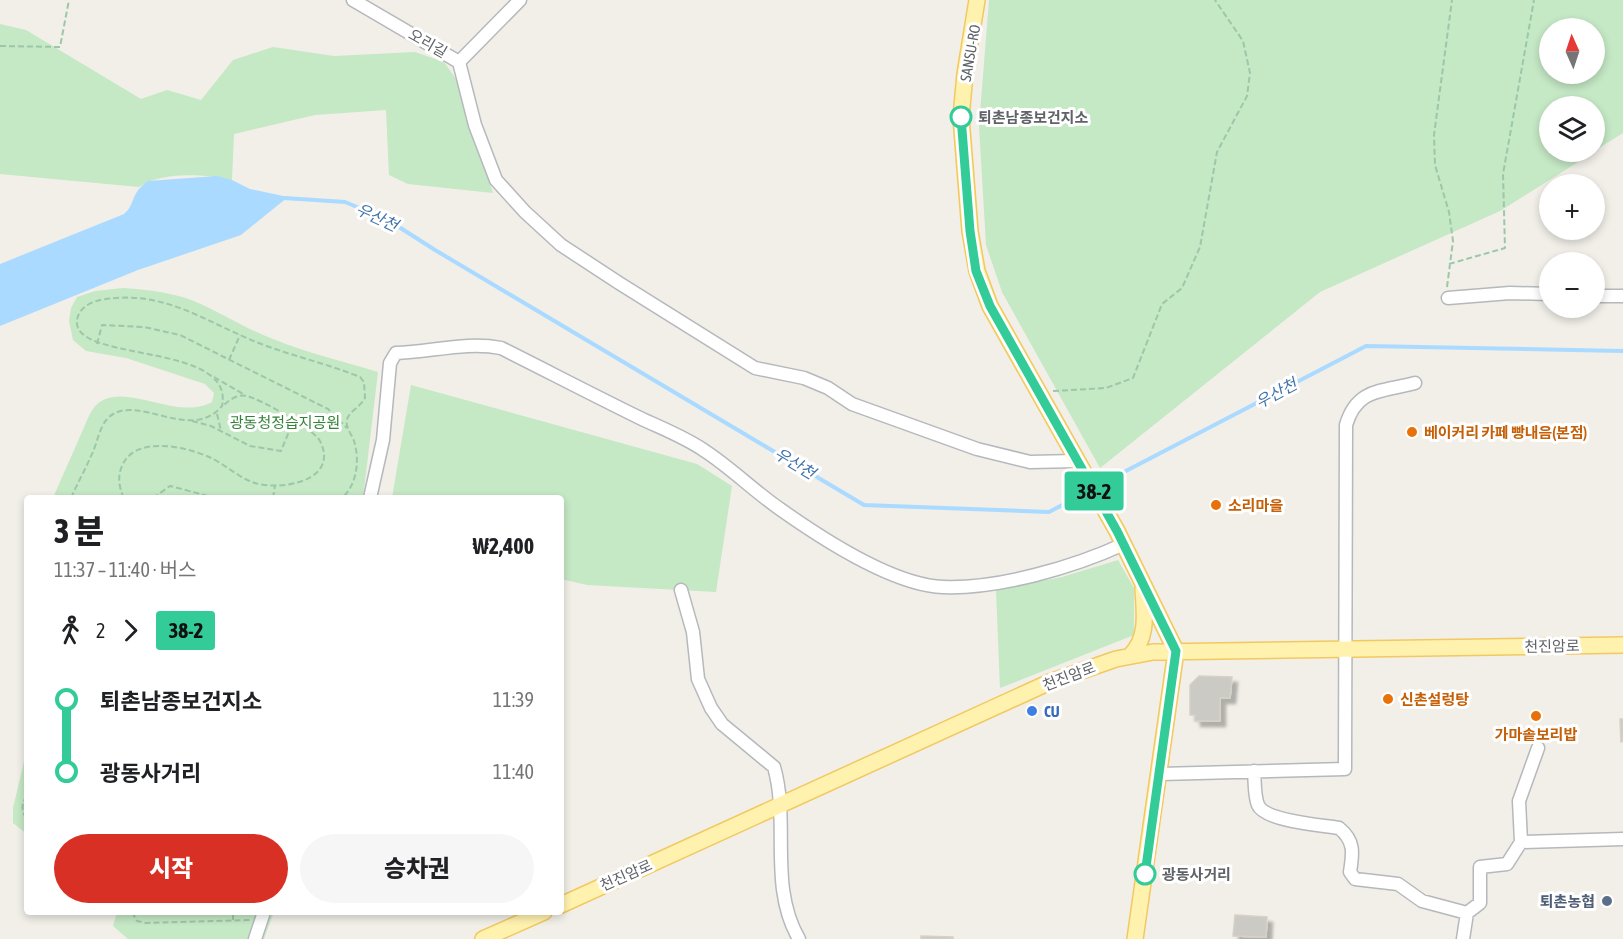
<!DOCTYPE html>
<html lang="ko">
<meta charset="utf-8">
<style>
:root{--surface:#fff;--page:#f6f6f6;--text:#202124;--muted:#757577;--accent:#d93025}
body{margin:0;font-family:"Asap Condensed","Noto Sans KR",sans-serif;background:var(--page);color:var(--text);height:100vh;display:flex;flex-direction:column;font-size:22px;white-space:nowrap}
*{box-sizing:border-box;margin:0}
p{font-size:20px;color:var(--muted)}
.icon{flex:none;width:33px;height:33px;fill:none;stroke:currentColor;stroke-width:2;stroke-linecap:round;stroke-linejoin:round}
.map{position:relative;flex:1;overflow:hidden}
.panel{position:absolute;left:24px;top:495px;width:540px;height:420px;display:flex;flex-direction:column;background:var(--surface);border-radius:6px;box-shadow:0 3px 9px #0003}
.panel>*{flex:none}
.badge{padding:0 12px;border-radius:4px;font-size:21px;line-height:39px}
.needle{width:39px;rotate:357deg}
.controls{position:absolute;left:1539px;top:18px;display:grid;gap:12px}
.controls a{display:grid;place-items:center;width:66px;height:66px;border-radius:50%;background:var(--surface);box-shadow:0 3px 9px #0003;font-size:30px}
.map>.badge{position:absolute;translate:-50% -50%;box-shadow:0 0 0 3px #fff}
.legs{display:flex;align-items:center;gap:9px;height:66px;padding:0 30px;font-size:20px}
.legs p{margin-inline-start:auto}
.headline{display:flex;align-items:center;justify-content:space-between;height:102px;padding:0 30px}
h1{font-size:33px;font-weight:800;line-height:45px}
.primary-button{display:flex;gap:12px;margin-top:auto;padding:12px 30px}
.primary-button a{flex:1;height:69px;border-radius:36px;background:var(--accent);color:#fff;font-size:24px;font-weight:800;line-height:69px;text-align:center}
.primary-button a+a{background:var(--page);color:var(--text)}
ul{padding:0 30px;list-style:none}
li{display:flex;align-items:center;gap:21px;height:72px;font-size:22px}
li i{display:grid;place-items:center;width:9px;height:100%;margin:0 8px;background:currentColor}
li i::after{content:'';width:15px;height:15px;margin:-8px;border:4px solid;border-radius:50%;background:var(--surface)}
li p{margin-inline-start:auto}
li:first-child i{background:linear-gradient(#0000 50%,currentColor 0)}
li:last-child i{background:linear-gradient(currentColor 50%,#0000 0)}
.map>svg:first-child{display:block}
</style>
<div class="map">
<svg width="1623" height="939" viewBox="0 0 1623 939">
<defs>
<filter id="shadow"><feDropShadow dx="5.5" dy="5.5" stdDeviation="1.5" flood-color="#0004"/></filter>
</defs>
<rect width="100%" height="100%" fill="#f1efe8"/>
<path fill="#c5e8c5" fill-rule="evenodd" d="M989,0H1623V133L1594,151V106H1550V152H1594L1500,211L1320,292L1100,468L1002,292L986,245L979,126ZM1550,28H1594V74H1550Z
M0,24L26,30L141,99L167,90L201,100L233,60L273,47L334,56L415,52L444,62L456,79L493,193L408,184L389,175L386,110L315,115L234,134L232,180C206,174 161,171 139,187L0,174Z
M123,288C150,290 179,293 203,305C228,317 247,329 273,339C307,353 343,361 378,372L363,498H53C62,477 72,455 81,434C85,426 88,416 93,409C117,375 175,423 212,402L214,393L205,384L126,358L86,351L73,340L69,321L71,308L77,297L95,291Z
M411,385L697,464L732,486L716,592L587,585L561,579V498H392Z
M1118,560L1134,588V635L1000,688L996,590L1062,577Z
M27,749V834L13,823V808Z
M117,912H274L264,939H128L113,926Z"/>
<path fill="#aadaff" d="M217,176L232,180L250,189L288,197L241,235L138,270L0,326V264L124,214C136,204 130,193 148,181Z"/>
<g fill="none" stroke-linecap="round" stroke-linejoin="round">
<path stroke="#aadaff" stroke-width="4" d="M284,198L345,202L388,220L435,250L864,505L1049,512L1091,490
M1097,486L1366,346L1623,351"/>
</g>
<path fill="#cccac5" stroke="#d6d1c6" stroke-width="1.5" filter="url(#shadow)" d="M1199,676L1232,677L1230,698H1220V721H1195V715H1190V685Z
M1620,719H1623V741L1621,742Z
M1235,915L1267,917L1266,937L1233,936Z
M921,936L953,937V939H921Z"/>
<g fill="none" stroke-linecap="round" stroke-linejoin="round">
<defs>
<path id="minor" d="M353,0L459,62L520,0
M459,62L475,125L496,180L525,212L561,245L619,283L755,368L804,378L828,388L852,404L977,449L1030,462L1076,461
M1594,296H1623
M1448,298L1510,293L1550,294
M370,498L383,440L390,363L396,353C431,352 467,341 501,348C547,371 593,395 640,418C661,428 685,437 705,451C731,468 754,491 780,509C821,538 892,585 943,587C999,589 1074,567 1124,544
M681,590L693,632L698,679L711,708L722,724L774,767C790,822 768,886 799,939
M1254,771C1255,781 1254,795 1258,805C1265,821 1321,825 1339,828C1355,841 1353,853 1350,872L1355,879L1398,884L1422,901L1467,913
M1161,774L1345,769L1346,425C1357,388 1381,392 1415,383
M1521,842L1623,839
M255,939L264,912
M1463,939L1467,913L1480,903V867L1507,864L1521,842L1519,801L1538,748"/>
<path id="major" d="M977,0L965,74L961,117L970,231L977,271L990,306L1117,531L1176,651L1135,939
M1131,655C1149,636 1144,612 1143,588
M561,905L1050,682L1116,659L1153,652L1623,645
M483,939L544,912"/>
</defs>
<use href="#minor" stroke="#b5b8bc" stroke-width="15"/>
<use href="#major" stroke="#f2c960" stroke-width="18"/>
<path stroke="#9cc7a9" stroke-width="2" stroke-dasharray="6 3" stroke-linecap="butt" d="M0,46L60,47L69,0
M1449,264L1505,248L1503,174L1534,0
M1447,287L1453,241L1449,212L1435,165L1434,135L1452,0
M97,344L102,325L144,327L180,335L328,409L347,428
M229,360L240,335
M214,377L245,395
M1053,391L1106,388L1133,378L1162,304L1182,288L1200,247L1217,152L1247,96L1250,73L1243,41L1215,0
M217,414L221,431
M192,421L211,426L250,446L281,451L293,422
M71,498C77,484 85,470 91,456C97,445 99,427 108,418C136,391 190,444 222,406C235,343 81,362 77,324C76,310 88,303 100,300C166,288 207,324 264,345C296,357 328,364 360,377L364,382L365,398C361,406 349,412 347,419C345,427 352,435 354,441C360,460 357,485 342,498
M124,498C120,491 118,480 120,472C129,433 186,446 211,458C226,465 239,478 255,483C281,491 340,481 320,441C314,429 260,399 247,396C237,394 229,400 223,406
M153,498L170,486L216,498
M273,498L275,486
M27,796C21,804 21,811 27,819
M132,912L137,921L146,923L250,920
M233,920V912"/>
<use href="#minor" stroke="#fff" stroke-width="12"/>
<use href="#major" stroke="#fff2af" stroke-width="15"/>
</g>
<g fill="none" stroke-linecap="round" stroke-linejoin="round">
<defs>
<path id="line-1" d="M961,117L970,231L976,271L990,306L1117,531L1176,651L1145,874"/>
</defs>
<use href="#line-1" stroke="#fff" stroke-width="14"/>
<use href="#line-1" stroke="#3c9" stroke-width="9"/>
</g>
<g fill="#fff" stroke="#3c9" stroke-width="3">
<circle cx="961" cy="117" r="10"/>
<circle cx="1145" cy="874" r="10"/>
</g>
<g fill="#e8710a" stroke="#fff" stroke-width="2">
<circle cx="1412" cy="432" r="6"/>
<circle cx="1216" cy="505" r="6"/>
<circle cx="1388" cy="699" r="6"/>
<circle cx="1536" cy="716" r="6"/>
</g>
<circle fill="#3f7fe0" stroke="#fff" stroke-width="2" cx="1032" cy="711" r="6"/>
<circle fill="#5c6f8a" stroke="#fff" stroke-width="2" cx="1607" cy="901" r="6"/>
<g text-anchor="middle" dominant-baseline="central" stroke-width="6" stroke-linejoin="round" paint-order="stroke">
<g font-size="15" fill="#5f6368" stroke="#fff">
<text transform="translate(428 43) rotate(30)">오리길</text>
<text transform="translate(970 53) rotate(-80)">SANSU-RO</text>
<text transform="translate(1552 646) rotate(-1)">천진암로</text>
<text transform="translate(1069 676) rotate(-21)">천진암로</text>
<text transform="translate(626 875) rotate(-24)">천진암로</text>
</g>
<g font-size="15" font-weight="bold" fill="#5f6368" stroke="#fff" text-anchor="start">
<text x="978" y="117">퇴촌남종보건지소</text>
<text x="1162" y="874">광동사거리</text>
</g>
<g font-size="15" fill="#348238" stroke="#fff">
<text x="285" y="422">광동청정습지공원</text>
</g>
<g font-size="15" font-weight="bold" fill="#c56008" stroke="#fff" text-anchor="start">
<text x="1424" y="432">베이커리 카페 빵내음(본점)</text>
<text x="1228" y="505">소리마을</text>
<text x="1400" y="699">신촌설렁탕</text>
<text x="1536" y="734" text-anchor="middle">가마솥보리밥</text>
</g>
<g font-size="15" font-weight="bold" fill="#366cbe" stroke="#fff" text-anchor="start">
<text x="1044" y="711">CU</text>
</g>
<g font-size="15" font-weight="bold" fill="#4e5e75" stroke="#fff" text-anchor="end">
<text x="1595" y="901">퇴촌농협</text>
</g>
<g font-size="16" font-style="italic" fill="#4174aa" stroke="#fff">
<text transform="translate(377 217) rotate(25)">우산천</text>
<text transform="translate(1276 393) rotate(-28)">우산천</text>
<text transform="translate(795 463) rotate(31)">우산천</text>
</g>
</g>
</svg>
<div class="controls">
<a><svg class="needle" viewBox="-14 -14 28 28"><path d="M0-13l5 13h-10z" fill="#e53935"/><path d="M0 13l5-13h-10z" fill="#757577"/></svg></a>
<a><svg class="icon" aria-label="layers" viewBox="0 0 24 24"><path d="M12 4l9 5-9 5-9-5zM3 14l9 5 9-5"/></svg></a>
<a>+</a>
<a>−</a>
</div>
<b class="badge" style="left:1094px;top:491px;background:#3c9;color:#111">38-2</b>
<section class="panel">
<div class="headline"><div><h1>3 분</h1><p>11:37 – 11:40 · 버스</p></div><b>₩2,400</b></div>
<div class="legs"><svg class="icon" aria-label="walk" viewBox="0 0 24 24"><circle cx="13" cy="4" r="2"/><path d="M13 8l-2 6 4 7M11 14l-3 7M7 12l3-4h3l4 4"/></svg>2<svg class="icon" aria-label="forward" viewBox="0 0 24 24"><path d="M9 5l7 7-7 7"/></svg><b class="badge" style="background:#3c9;color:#111">38-2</b></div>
<ul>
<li><i style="color:#3c9"></i><b>퇴촌남종보건지소</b><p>11:39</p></li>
<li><i style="color:#3c9"></i><b>광동사거리</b><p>11:40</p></li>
</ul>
<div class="primary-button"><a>시작</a><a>승차권</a></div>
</section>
</div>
